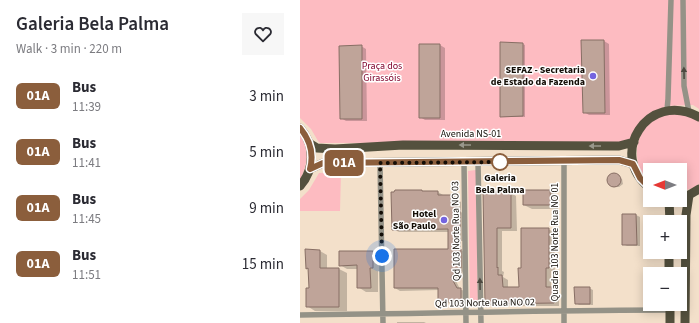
<!DOCTYPE html>
<meta charset="utf-8">
<style>
:root{--surface:#fff;--page:#f7f7f7;--text:#2b2b33;--muted:#7c7c81}
body{margin:0;font-family:"Source Sans 3",sans-serif;background:var(--page);color:var(--text);height:100vh;display:flex;flex-direction:column;font-size:15px;white-space:nowrap}
*{box-sizing:border-box;margin:0}
p{font-size:13px;color:var(--muted)}
.icon{flex:none;width:22px;height:22px;fill:none;stroke:currentColor;stroke-width:2;stroke-linecap:round;stroke-linejoin:round}
.map{position:relative;flex:1;overflow:hidden}
.panel{display:flex;flex-direction:column;background:var(--surface);width:300px}
.panel>*{flex:none}
.badge{padding:0 8px;border-radius:6px;font-size:14px;line-height:26px}
.needle{width:26px;rotate:270deg}
.tools{position:absolute;left:343px;top:163px;display:grid;gap:8px}
.tools a{display:grid;place-items:center;width:44px;height:44px;border-radius:0px;background:var(--surface);box-shadow:0 2px 10px #0003;font-size:20px}
.you{position:absolute;width:20px;height:20px;margin:-10px;border:3px solid #fff;border-radius:50%;background:#1a73e8;box-shadow:0 0 0 6px #1a73e833}
.map>.badge{position:absolute;translate:-50% -50%;box-shadow:0 0 0 2px #fff}
.round{display:grid;place-items:center;flex:none;width:42px;height:42px;border-radius:0px;background:var(--page)}
.overview{display:flex;align-items:center;justify-content:space-between;height:68px;padding:0 16px}
h1{font-size:19px;font-weight:600;line-height:30px}
ul{padding:0;list-style:none}
li{display:flex;align-items:center;gap:12px;height:56px;padding:0 16px}
li div{flex:1}
li b{display:block;font-size:15px}
li em{font-style:normal}
li .badge{min-width:44px;font-weight:700;text-align:center}
main{display:flex;flex:1;min-height:0}
.map>svg:first-child{display:block}
</style>
<main>
<section class="panel">
<div class="overview"><div><h1>Galeria Bela Palma</h1><p>Walk · 3 min · 220 m</p></div><a class="round"><svg class="icon" aria-label="heart" viewBox="0 0 24 24"><path d="M12 20l-8-8c-3-5 5-10 8-4 3-6 11-1 8 4z"/></svg></a></div>
<ul>
<li><span class="badge" style="background:#8b5e3c;color:#fff">01A</span><div><b>Bus</b><p>11:39</p></div><em>3 min</em></li>
<li><span class="badge" style="background:#8b5e3c;color:#fff">01A</span><div><b>Bus</b><p>11:41</p></div><em>5 min</em></li>
<li><span class="badge" style="background:#8b5e3c;color:#fff">01A</span><div><b>Bus</b><p>11:45</p></div><em>9 min</em></li>
<li><span class="badge" style="background:#8b5e3c;color:#fff">01A</span><div><b>Bus</b><p>11:51</p></div><em>15 min</em></li>
</ul>
</section>
<div class="map">
<svg width="399" height="323" viewBox="0 0 399 323">
<rect width="100%" height="100%" fill="#f3e0ca"/>
<path fill="#fdbbc1" d="M0,0H399V109L393,105L365,106L333,138L325,142L20,143L18,141L11,129L0,118Z
M368,113H383L399,120V184L391,189L380,191V170H350V182C347,178 342,174 340,169C333,151 338,131 354,119C358,116 364,115 368,113Z
M0,134C10,149 8,164 0,180Z
M176,170L178,307H170L168,171Z
M41,172L40,211H0V199L9,190L19,173Z"/>
<path fill="#0003" d="M304,41L309,44L310,115H289L284,112Z
M223,44L225,45V117H204L201,116Z
M140,45L145,48V120H125L120,117Z
M61,46L66,49L67,121H46L41,118Z
M311,175H316L322,179L323,184L319,187H314L308,182L309,178Z
M121,191L124,192H138L143,195L152,196L161,202V212L165,215L163,241H161V250L166,253L164,270L156,281L160,289L166,292V304L144,303L139,300V290L100,291L95,288L149,250V232H99L93,229Z
M224,191H250L258,195V209H232L224,205Z
M184,193H211L216,196L217,231H202V271L204,272L203,277L208,280V288H220L222,269L248,229L254,232L255,271H251V288L259,291V306H191L186,303Z
M323,215H336L340,217V246H327L323,244Z
M20,251L27,255V269H39L47,273V311H15L7,306L10,289V270L7,268Z
M40,252H73L81,256L80,271H78V292H66L58,287V269H47L40,265Z
M289,288L293,290V305H279L276,303Z
M97,322H124L126,323H97Z"/>
<path fill="#bfa499" stroke="#876e64" d="M281,40H304L305,113H283Z
M200,42L223,43V116L200,117Z
M119,44H140V118H119Z
M62,45V119H40L39,46Z
M307 180a7 7 0 1 1 14 0a7 7 0 1 1-14 0Z
M95,190H122V191H138V195H152L156,198V211H160V229H158V238H156V249H161V268H159L151,277L157,288H161V301H138V288H94V249H148V229L92,230L91,192H94Z
M223,190H250L251,205H223Z
M183,192H211V228H197V268L198,267V275H202L203,287H219L218,268H221V228H249V268H246V287H253L254,303L185,304Z
M322,214H336L337,245H322Z
M5,249L20,250V268H39V307H6V288H9L8,268L6,269Z
M39,251H73V268H70L71,288H57V265L39,266Z
M274,287H290V304H275Z"/>
<g fill="none" stroke-linecap="round" stroke-linejoin="round">
<path stroke="#949287" stroke-width="5.5" d="M383,0L384,86L389,112
M367,110L368,99L371,0
M164,162L166,323
M178,162L181,323
M80,163L83,323
M0,315C123,314 247,310 370,310
M264,323V161"/>
<path stroke="#54513e" stroke-width="9" d="M0,128C15,145 15,169 0,186
M9,143L17,148L35,149L103,145L319,146L334,142
M10,169L23,163L319,160L333,164
M350,188C307,156 347,89 399,117
M380,196L389,195L399,189
M369,200L370,222
M369,252V274
M370,304V323
M385,323L386,215L389,195"/>
</g>
<defs><path id="oneway-solid" d="M-6-.8H1V-3.2L6.5 0L1 3.2V.8H-6Z"/></defs>
<g fill="#4d4940">
<use href="#oneway-solid" transform="translate(384 73) rotate(-91)"/>
<use href="#oneway-solid" transform="translate(180 284) rotate(-91)"/>
</g>
<g fill="#98978b">
<use href="#oneway-solid" transform="translate(165 145) rotate(180)"/>
<use href="#oneway-solid" transform="translate(295 146) rotate(180)"/>
</g>
<g fill="none" stroke-linecap="round" stroke-linejoin="round">
<defs>
<path id="line" d="M0,128C10,140 14,154 10,169L23,163L319,160L333,164L340,178L350,188"/>
</defs>
<use href="#line" stroke="#fff" stroke-width="9"/>
<use href="#line" stroke="#8b5e3c" stroke-width="6"/>
<path stroke="#130d06" stroke-width="4" stroke-dasharray="0 7.2" d="M82,256L80,163L200,162"/>
</g>
<g fill="#7464df" stroke="#fff" stroke-width="1.5">
<circle cx="293" cy="76" r="4"/>
<circle cx="144" cy="220" r="4"/>
</g>
<circle fill="#fff" stroke="#8b5e3c" stroke-width="2" cx="200" cy="162" r="8"/>
<g text-anchor="middle" dominant-baseline="central" stroke-width="3" stroke-linejoin="round" paint-order="stroke">
<g font-size="10" fill="#81052d" stroke="#fff">
<text x="82" y="66">Praça dos<tspan x="82" dy="12">Girassóis</tspan></text>
</g>
<g font-size="10" font-weight="bold" fill="#130d06" stroke="#fff" text-anchor="end">
<text x="285" y="70">SEFAZ - Secretaria<tspan x="285" dy="12">de Estado da Fazenda</tspan></text>
<text x="136" y="214">Hotel<tspan x="136" dy="12">São Paulo</tspan></text>
</g>
<g font-size="10" fill="#130d06" stroke="#fff">
<text x="171" y="134">Avenida NS-01</text>
<text transform="translate(156 231) rotate(-91)">Qd 103 Norte Rua NO 03</text>
<text transform="translate(255 242) rotate(-90)">Quadra 103 Norte Rua NO 01</text>
<text transform="translate(185 303) rotate(-1)">Qd 103 Norte Rua NO 02</text>
</g>
<g font-size="10" font-weight="bold" fill="#130d06" stroke="#fff">
<text x="200" y="178">Galeria<tspan x="200" dy="12">Bela Palma</tspan></text>
</g>
</g>
</svg>
<div class="tools">
<a><svg class="needle" viewBox="-14 -14 28 28"><path d="M0-13l5 13h-10z" fill="#e53935"/><path d="M0 13l5-13h-10z" fill="#7c7c81"/></svg></a>
<a>+</a>
<a>−</a>
</div>
<div class="you" style="left:82px;top:256px"></div>
<b class="badge" style="left:44px;top:163px;background:#8b5e3c;color:#fff">01A</b>
</div>
</main>
